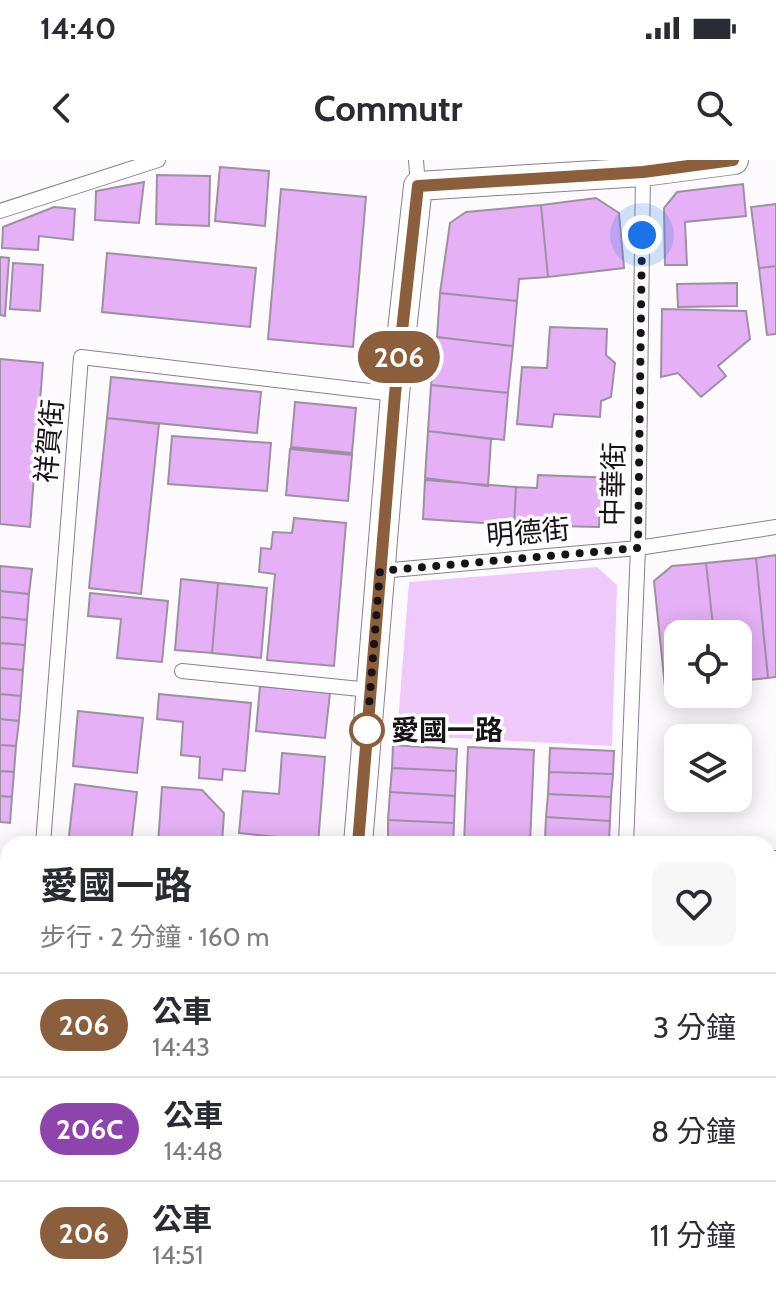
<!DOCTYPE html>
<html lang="zh-TW">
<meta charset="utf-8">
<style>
:root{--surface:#fff;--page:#f7f7f7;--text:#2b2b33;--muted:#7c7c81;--line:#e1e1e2}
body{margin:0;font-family:Cabin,"Noto Sans TC",sans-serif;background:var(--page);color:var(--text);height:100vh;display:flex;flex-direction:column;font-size:30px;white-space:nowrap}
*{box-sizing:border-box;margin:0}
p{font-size:26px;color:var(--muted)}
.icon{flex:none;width:44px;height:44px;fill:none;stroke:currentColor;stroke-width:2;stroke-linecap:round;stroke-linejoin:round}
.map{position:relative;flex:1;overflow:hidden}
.drawer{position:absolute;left:0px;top:676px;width:776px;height:464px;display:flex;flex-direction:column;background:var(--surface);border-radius:24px 24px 0 0;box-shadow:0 4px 20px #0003}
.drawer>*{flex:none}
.badge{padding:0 16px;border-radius:26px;font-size:28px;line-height:52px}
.tools{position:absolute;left:664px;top:460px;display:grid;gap:16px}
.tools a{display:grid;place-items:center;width:88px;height:88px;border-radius:16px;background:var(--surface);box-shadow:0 4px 20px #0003;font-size:40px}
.you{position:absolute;width:40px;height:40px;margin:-20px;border:6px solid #fff;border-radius:50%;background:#1a73e8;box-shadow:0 0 0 12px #1a73e833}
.map>.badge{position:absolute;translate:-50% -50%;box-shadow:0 0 0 4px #fff}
.round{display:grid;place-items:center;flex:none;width:84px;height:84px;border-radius:16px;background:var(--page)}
.summary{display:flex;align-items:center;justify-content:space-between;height:136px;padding:0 40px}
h1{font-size:38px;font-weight:700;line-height:60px}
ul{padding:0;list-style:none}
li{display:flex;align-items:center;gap:24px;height:104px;padding:0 40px;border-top:2px solid var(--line)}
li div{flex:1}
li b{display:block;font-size:30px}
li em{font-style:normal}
li .badge{min-width:88px;font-weight:700;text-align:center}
.status{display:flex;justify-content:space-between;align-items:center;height:56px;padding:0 40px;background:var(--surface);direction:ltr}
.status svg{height:22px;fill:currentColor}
header{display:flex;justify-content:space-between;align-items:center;height:104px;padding:0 40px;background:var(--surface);font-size:36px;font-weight:700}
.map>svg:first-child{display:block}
</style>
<div class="status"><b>14:40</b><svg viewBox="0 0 49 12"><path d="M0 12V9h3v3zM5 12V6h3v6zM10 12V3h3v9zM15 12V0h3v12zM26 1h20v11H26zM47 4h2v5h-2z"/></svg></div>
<header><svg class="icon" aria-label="back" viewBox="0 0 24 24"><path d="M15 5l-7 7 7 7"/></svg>Commutr<svg class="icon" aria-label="search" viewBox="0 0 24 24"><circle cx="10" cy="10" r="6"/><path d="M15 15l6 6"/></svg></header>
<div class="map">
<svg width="776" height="1140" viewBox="0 0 776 1140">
<rect width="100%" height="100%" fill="#fdfafe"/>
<path fill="#f0c9fb" d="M597,407L617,425L612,586L397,575L409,422Z"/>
<path fill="#e5b0f5" stroke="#9d90a1" stroke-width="2" d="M220,7L269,11L265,66L215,61Z
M157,15L210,16L209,66L156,64Z
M144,22L139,63L95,60L96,31Z
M743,24L746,56L685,62L687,105H665L664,48L677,32Z
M281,29L366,37L353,187L268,179Z
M596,38L619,53L624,108L548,117L541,45Z
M776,44V106L759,108L751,47Z
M541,45L548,117L519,119L517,141L440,133L450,63L466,52Z
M54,47L75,49L73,80L39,76L38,90L2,88L3,67Z
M107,93L256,108L250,167L102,152Z
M0,97L9,98L5,156L0,155Z
M13,103L43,105L40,151L10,149Z
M776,106V174L767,175L759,108Z
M737,123V146L678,147L677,124Z
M440,133L517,141L513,186L437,177Z
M662,149L746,151L750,179L718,206L726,216L701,237L678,213L661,217Z
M550,167L607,169L606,195L615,203L611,237L601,241L600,257L554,254L552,267L517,264L522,207L547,208Z
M437,177L513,186L508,233L431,225Z
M0,199L43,203L30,367L0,364Z
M111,217L261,232L257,273L107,258Z
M431,225L508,233L504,280L428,271Z
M295,242L356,248L352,293L291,287Z
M107,258L159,264L141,434L89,428Z
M428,271L491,279L488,326L425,318Z
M172,276L271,283L267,331L168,324Z
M290,289L352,295L348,341L286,335Z
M538,315L616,318L614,349L600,348L599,367L514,365L516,327L537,328Z
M425,320L516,327L514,365L423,359Z
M294,358L346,363L334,506L267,500L275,414L259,412L261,388L271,389L273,372L292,373Z
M776,395V517L768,518L756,398Z
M756,398L768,518L738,521V474H714L706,403Z
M706,403L714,474H678V526L665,527L654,421L672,406Z
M0,406L32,409L29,434L0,431Z
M181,419L218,423L212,493L175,490Z
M218,423L267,428L261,498L212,493Z
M0,431L29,434L27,460L0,457Z
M90,433L168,441L162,502L117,498L121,459L88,456Z
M0,457L27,460L25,485L0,483Z
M0,483L25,485L23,510L0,508Z
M0,508L23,510L21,536L0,534Z
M260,526L330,533L325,578L256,571Z
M0,534L21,536L19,561L0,559Z
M159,534L251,543L245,611L223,609L222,620L199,618L200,597L181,595L183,562L157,559Z
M78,551L143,558L137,613L73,606Z
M0,559L19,561L16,586L0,585Z
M0,585L16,586L14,612L0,611Z
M393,585L457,589L456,611L392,608Z
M468,587L534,590L530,684H464Z
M550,588L614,591L613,614L549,612Z
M282,593L325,597L318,684H275L276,677L239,673L243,631L279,634Z
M392,608L456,611L455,636L390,632Z
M0,611L14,612L12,637L0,636Z
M549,612L613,614L611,637L548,634Z
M75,624L137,632L131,684H68Z
M162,627L202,630L224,653L222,684H158Z
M390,632L455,636L454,663L388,660Z
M548,634L611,637L610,661L546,657Z
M0,636L12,637L10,663L0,662Z
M546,657L610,661L609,682L545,680Z
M388,660L454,663L453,684H388Z
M0,735L8,736V774H0Z
M0,930L8,931V978H0Z
M0,1002L8,1003V1057L0,1056Z"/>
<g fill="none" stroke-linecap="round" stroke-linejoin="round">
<defs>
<path id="lane" d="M416,0L418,26
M0,51L158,0
M380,411L638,388L776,367
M182,511L370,530
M43,684L81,197L395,234
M626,684L638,388L643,12
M768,699L776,698
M768,951L776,952
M324,1140L325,1132
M593,1140L594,1132"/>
<path id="street" d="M358,684L395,234L418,26L643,12L734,0"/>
<path id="secondary" d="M0,1095L8,1096
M357,1132L426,1140"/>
</defs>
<use href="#lane" stroke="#8b7e8e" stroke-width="16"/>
<use href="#street" stroke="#8b7e8e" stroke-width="30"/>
<use href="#secondary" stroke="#8b7e8e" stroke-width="40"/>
<use href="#lane" stroke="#fff" stroke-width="14"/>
<use href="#street" stroke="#fff" stroke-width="28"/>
<use href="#secondary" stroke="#f8e3ff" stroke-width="38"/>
</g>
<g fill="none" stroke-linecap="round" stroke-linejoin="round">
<defs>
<path id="line" d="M358,684L395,234L418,26L643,12L733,0"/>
</defs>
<use href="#line" stroke="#fff" stroke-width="18"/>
<use href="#line" stroke="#8b5e3c" stroke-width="12"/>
<path stroke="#181319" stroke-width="8" stroke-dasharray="0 14.4" d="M367,570L380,411L638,388L642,75"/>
</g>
<circle fill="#fff" stroke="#8b5e3c" stroke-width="4" cx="367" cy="570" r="16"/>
<g text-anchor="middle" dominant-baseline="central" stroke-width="7" stroke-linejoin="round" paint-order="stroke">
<g font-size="28" fill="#181319" stroke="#fff">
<text transform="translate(49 281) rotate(-85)">祥賀街</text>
<text transform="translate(613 324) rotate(-89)">中華街</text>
<text transform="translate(528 372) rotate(-5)">明德街</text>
</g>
<g font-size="28" font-weight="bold" fill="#181319" stroke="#fff" text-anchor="start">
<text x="391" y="570">愛國一路</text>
</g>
</g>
</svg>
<div class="tools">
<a><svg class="icon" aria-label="locate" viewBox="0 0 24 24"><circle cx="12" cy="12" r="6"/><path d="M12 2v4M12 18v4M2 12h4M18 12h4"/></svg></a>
<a><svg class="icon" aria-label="layers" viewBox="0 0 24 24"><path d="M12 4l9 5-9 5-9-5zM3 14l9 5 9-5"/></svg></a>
</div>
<div class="you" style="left:642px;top:75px"></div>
<b class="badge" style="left:399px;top:197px;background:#8b5e3c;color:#fff">206</b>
<section class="drawer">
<div class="summary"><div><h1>愛國一路</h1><p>步行 · 2 分鐘 · 160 m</p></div><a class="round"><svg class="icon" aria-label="heart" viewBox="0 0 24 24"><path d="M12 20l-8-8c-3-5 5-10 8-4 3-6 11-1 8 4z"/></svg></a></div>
<ul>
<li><span class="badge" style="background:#8b5e3c;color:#fff">206</span><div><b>公車</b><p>14:43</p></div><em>3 分鐘</em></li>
<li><span class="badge" style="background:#8e44ad;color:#fff">206C</span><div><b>公車</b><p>14:48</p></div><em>8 分鐘</em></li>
<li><span class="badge" style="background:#8b5e3c;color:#fff">206</span><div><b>公車</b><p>14:51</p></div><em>11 分鐘</em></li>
</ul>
</section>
</div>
